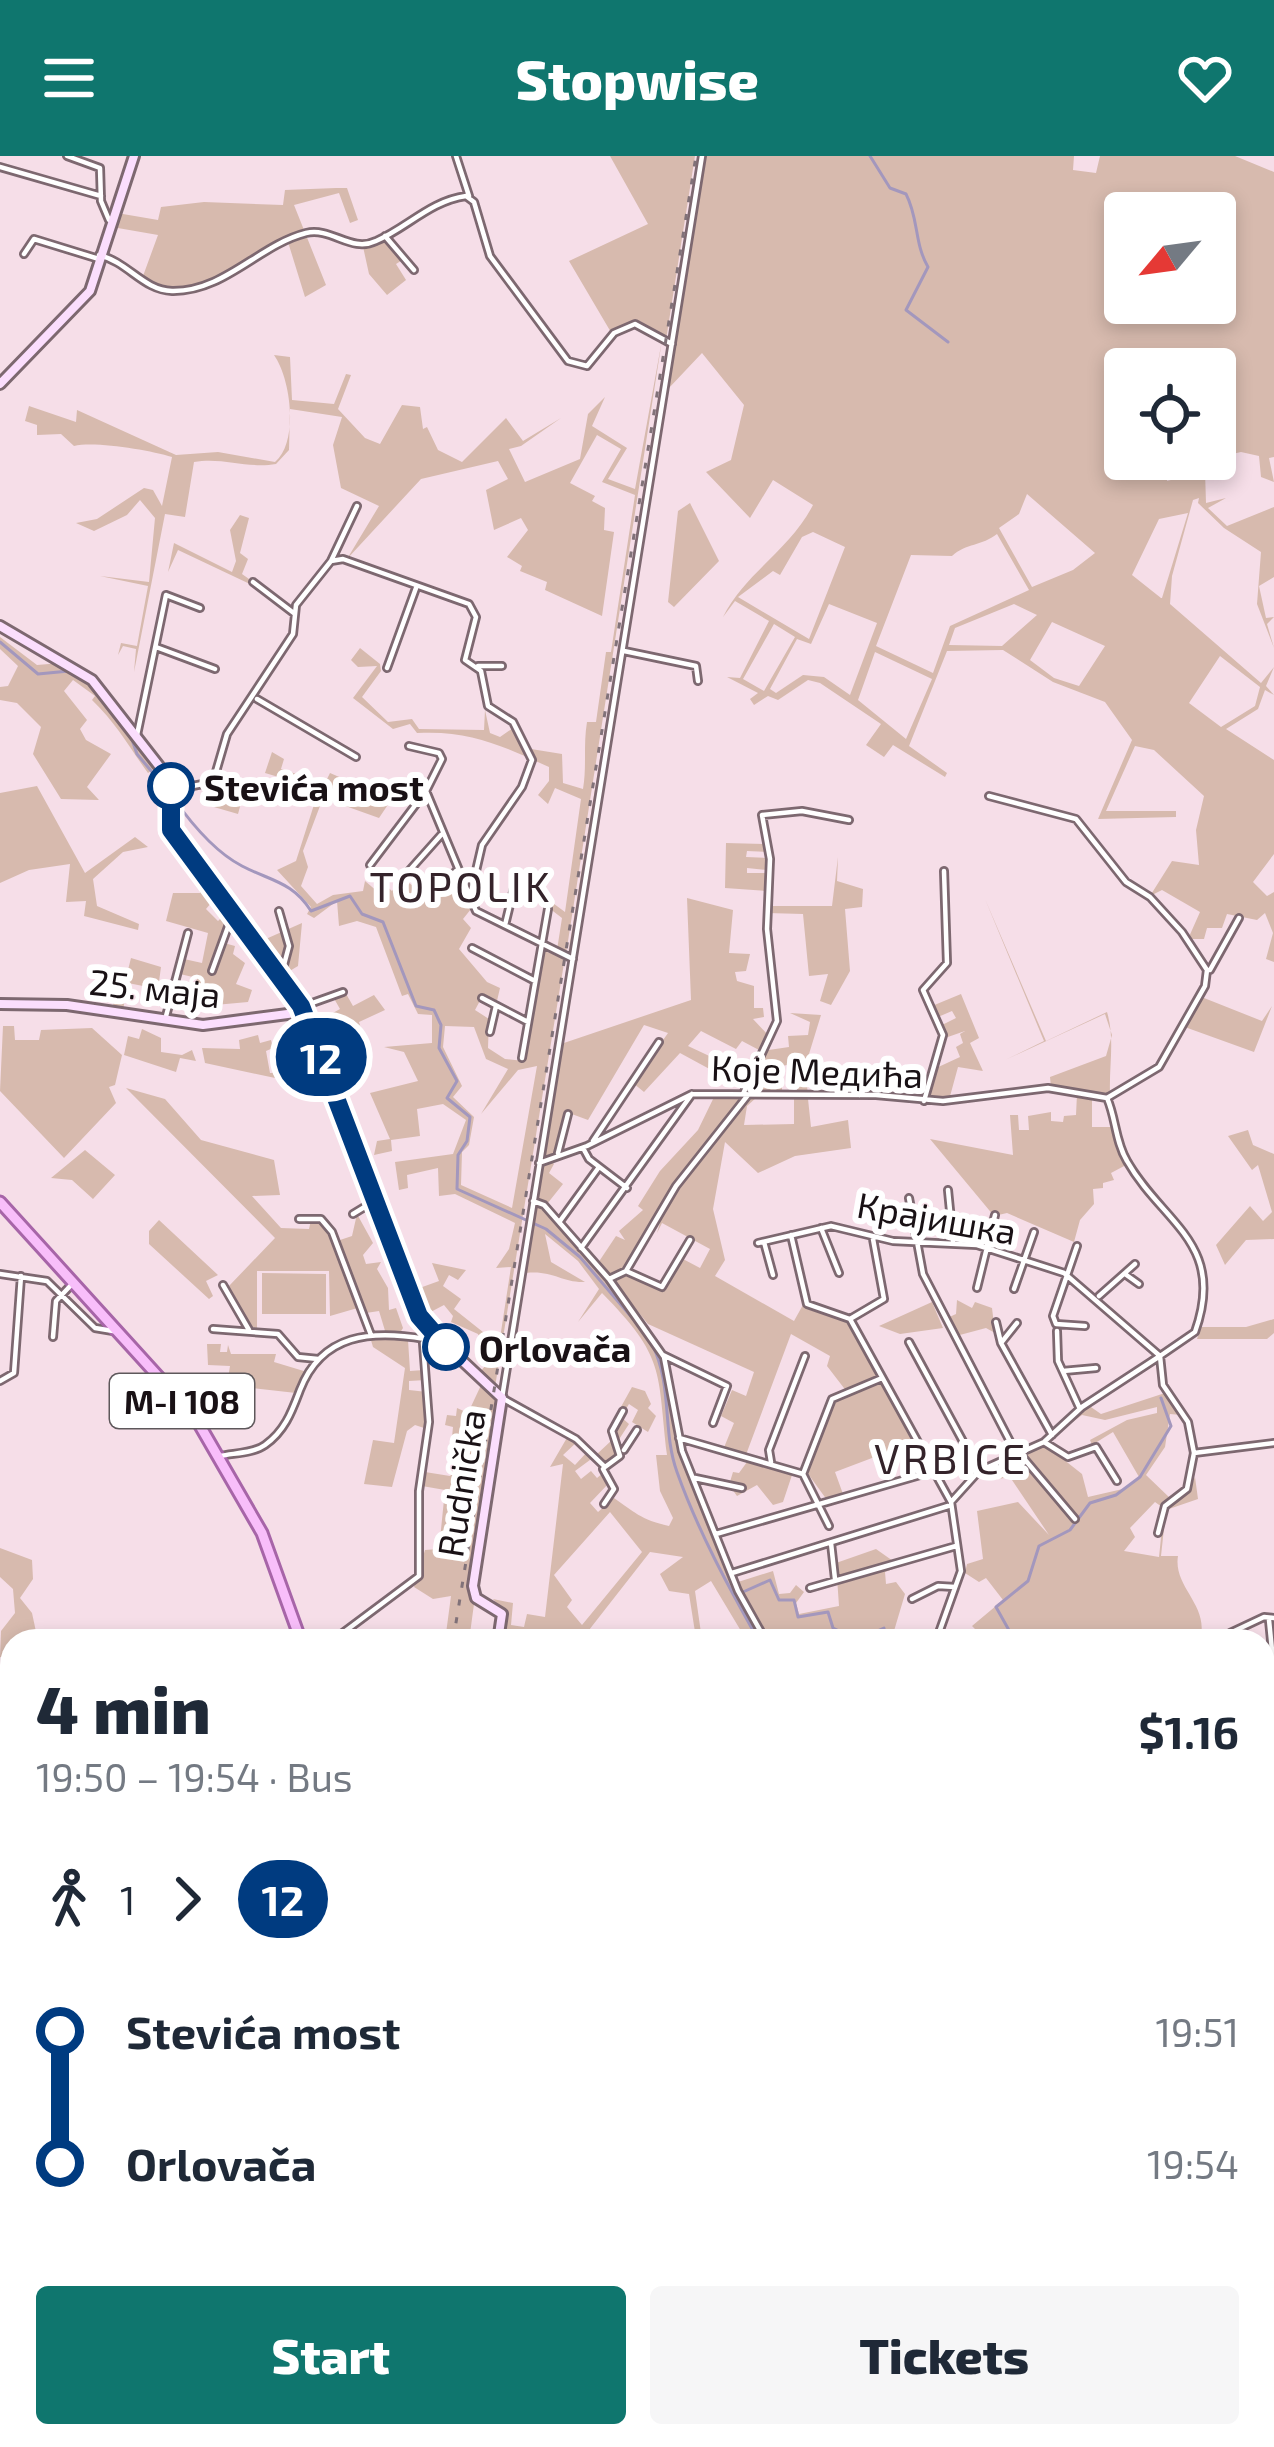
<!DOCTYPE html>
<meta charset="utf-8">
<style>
:root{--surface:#fff;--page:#f6f6f7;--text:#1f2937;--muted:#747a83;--accent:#0f766e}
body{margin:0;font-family:"Exo 2",sans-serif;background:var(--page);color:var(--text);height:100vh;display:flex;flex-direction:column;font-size:45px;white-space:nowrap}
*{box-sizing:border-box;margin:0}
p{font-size:39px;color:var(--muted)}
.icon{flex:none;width:66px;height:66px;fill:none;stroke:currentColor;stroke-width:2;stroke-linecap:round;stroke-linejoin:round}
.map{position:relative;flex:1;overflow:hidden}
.drawer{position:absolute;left:0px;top:1473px;width:1275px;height:819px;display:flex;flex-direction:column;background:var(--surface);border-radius:36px 36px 0 0;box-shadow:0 6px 18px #0003}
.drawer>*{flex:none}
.badge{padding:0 24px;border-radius:39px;font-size:42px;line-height:78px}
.needle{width:78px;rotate:241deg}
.fabs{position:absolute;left:1104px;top:36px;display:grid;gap:24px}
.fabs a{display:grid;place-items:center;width:132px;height:132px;border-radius:12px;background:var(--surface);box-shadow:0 6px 18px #0003;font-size:60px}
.map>.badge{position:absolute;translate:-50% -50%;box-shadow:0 0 0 6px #fff}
.legs{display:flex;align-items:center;gap:18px;height:132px;padding:0 36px;font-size:39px}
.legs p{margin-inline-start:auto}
.headline{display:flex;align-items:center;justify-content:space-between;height:204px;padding:0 36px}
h1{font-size:66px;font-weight:800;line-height:90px}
.primary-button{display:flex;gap:24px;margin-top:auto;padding:24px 36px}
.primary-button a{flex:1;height:138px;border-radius:12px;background:var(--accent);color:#fff;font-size:48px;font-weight:800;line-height:138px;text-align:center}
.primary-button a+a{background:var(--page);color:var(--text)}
ul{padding:0 36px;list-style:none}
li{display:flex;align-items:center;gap:42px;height:132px;font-size:45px}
li i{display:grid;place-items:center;width:18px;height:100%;margin:0 15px;background:currentColor}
li i::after{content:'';width:30px;height:30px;margin:-15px;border:9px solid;border-radius:50%;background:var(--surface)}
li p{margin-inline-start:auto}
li:first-child i{background:linear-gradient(#0000 50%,currentColor 0)}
li:last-child i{background:linear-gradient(currentColor 50%,#0000 0)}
header{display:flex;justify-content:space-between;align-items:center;height:156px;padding:0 36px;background:var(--accent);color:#fff;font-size:54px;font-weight:800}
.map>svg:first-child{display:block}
</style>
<header><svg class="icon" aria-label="menu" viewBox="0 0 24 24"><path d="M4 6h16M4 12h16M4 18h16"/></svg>Stopwise<svg class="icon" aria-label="heart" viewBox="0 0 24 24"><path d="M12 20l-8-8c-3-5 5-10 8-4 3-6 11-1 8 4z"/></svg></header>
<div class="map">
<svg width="1274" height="2291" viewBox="0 0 1274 2291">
<rect width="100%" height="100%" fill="#f6dee8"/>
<path fill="#d7baae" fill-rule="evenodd" d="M610,0H695L666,184L640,165L612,178L569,105L648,68Z
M705,0H1074L1073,14L1096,17L1100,0H1235L1274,16V301L1269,302L1274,326L1261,321L1259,300L1241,296L1215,302V213H1125V303H1212L1167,314V325L1205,315L1206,347L1226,342L1208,352L1227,370L1274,351V421L1259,430L1266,462L1274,461L1267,468L1274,492L1257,448L1261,396L1224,372L1198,347L1199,342L1193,344L1172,420L1170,448L1261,527L1274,511L1266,530L1274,539L1265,534L1258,553L1226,573L1274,604V698L1253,726L1267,740L1274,736V806L1266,803L1273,777L1265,757L1257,764L1227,758L1222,772H1207L1204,783H1188L1200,756L1162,734L1150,740L1172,705L1199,709L1196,674L1204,640L1154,594L1135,590L1106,655H1176V661L1098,663L1132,584L1105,546L1053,526L1003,494L947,495L909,590L947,617L945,621L893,589L884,601L866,589L881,568L820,527L808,524L778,544L768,540L754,549L750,543L758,537L727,521L740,522L769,465L735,445L723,461C745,417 790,394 813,349L773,324L750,362L706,316L731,304L744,249L702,197L668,233ZM1125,57H1215V147H1125ZM1027,338L1095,397L1073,414L1032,431L999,372L1019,358ZM1188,357L1162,442H1161L1132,419L1159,363ZM813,376L845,391L809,483L738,441L773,415L780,419L802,381ZM997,378L1029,434L950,470L933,517L876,490L911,399L952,400C966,387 982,390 997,378ZM829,448L877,467L850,539L824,521L803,519L776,537L770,533L797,483L811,488ZM1014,448L1037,459L1002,490L949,489L955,472ZM1052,466L1105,490L1079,530L1054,522L1030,504ZM774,468L795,481L764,535L743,523ZM875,496L932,523L906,583L858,544ZM1220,500L1260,531L1255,550L1221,571L1189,547Z
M336,32H347L358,64L350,67L339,37L294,49L326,129L305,141L288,86C252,105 181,164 143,120L158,79L112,71L117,57L158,64L161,51L204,46L283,49L285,34Z
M385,79L407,101L396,108L406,124L387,139L369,118L362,86Z
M662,184L566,798L557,794L562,762L545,749L546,742L565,756L581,643L555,632L548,648L538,639L549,625V611C502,590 471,574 417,577L410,568L393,573L353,542L377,510L358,511L351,504L360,492L380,508L381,515L362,541L388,566L412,563L419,573L484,574L485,554L490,577L500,581L513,572L531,600V593L562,598L563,627L583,633C587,609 583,590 587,566H596L606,496H611L635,339L602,326L621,293L597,279L570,327L595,340L592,345L605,352L604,374L614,376L602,460L545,434L547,426L520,415L522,410L507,401L528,374L521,362L494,374L486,334L508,323L498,305L421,323L347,403L379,350L341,332L333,289L342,261L290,253L289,294L276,308C248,313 223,301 194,306L185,361L165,358L134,516L136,493L123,490L118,499L121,487L137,490L148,430L100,420L149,426L155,362L140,344L127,359L94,375L76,367L97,363L144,332L153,334L162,350L172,301C149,294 95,285 74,290L61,278L37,279V269L25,265L29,250L76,266L77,254L176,299L218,296L275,306C299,286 291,223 274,199L290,201L292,244L334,248L346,218L351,219L338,253L365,282L380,288L402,249L420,251L423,273L427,271L438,294L462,306L506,262L523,285L561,262L521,290L509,293L525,326L580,303L588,258L605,241L592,270L627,292L608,323L635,333Z
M668,187L573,795L568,798Z
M690,347L719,405L674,451L668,446L678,355Z
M240,359L249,362L240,397L248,403L242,418L292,454L294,462L252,429L178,394L168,416L174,387L232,416L236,405L230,374Z
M0,481L37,509L61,507L90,522L158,610L148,617C129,591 117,568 92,544L95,540L73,524L64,535L87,564L80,573L86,584L111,598L87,631L99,644L61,643L33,598L41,571L17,547L0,544V531L8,530L18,510L0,493Z
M272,596L284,603L281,613L325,627L330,617L360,630L358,636L389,647L379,662L323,642L303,695L308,711L301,730L317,748L333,739L363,735L365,725L378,736L385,729L392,735L402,723L427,738L454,714L471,753L463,763L471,772L459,793L487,826L500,832L496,849L482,841L475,854L489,863L488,892L505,903L524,905L543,795L565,801L495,1231L480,1216L498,1195L511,1111L496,1112L509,1093L515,1067L455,1038L439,1040L438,1012L407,1019L408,1032L399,1034L395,1006L453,998L466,964L443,948L417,953L420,980L391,984L392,995L374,999L377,985L390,983L370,937L418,925L404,896L384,891L432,887V859L418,858L408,838L402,840L376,771L357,765L339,770L337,745L314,762L307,758L311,751L277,714L296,705L319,633L265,617ZM445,870L474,871L486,903L508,913L481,958L518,914L537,910L512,1052L461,1029L462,996L469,989L474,961L453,941L462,930L443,891Z
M216,620L246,629L238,658L207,649Z
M37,630L85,717L135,681L148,691L123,696L93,723L97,750L139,768L138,774L84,760L86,745L66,746L70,708L29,714L0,727V637Z
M726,687L766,688L768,696L747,695L746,701L767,702V714L747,712V717H766V735L725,732Z
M838,701L837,725L863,733L862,751L845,753L850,815L831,849L820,845L828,818L809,820L803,758L767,757V750H832Z
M205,723L217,740L206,753L218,765L229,754L233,759L224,787L235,790L233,798L245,807L236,828L252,834L248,846L215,849L216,838L196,833L197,822L180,818L184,803L202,807L208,777L166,765L173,737H200Z
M687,742L733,754L729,797L750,798L746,815L735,816L737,825L754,830V852H763L764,861L753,863L768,879L759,894L742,885L736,893L701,875L688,890L720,905L715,916L680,897L644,936L633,927L668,877L644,869L588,964L569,957L560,995L545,1000L554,1008L549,1017L563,1028L547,1048L532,1042L528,1062L568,802L558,889L691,844Z
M985,743L1046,885L1107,856C1115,883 1109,908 1110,938L1051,931L1050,921L1106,900L1112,879L1105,858L1005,904L1044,885Z
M302,767L298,810L283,819L259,786Z
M131,802L161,811L158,833L128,827L123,854L113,852L115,827L109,820L126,822Z
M345,836L353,850L374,839L385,854L359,866L363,879L347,885L344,878L337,880L331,858L340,853L332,839Z
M961,838L979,882L970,887L983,915L958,911L949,944L926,943L934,913L960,901L956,891L963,887L960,878L965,875L945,882L942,869L956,862L952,855L938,861L932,850Z
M1199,840L1262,865L1272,850L1254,896L1182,870Z
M790,857L821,859L805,911L808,939L797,940V907L782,910V938H761V912H752L762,895L789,891L788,880L808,879L810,866Z
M3,870H14L15,884H39L41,874L92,872L122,899L115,929L109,931L116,947L64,1002L0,935Z
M142,873L161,882V896L182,899L192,894L196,905L180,902L176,916L124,899L128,880L139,883Z
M258,879L260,887L271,884L273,892L266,895L270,917L292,916L294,926L205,907L202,892L240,893L239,884Z
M126,932L165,943L201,984L274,1004L280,1039L252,1040L281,1072L309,1073L311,1064L323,1066L361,1151L330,1160L329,1115H257V1172L252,1171L229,1130L275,1082Z
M1077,938L1092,940V971H1112L1126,1009L1111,1017L1114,1024L1103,1027V1032L1093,1033L1094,1048L1080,1064L1074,1086L1007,1057L994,1060L930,983L1013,999L1010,959H1018L1019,974H1029L1028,960L1051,956V965L1063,966L1064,960L1076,959Z
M715,939L757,941L747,950L744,969L794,968V943H808L811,971L848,964L851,992L795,1000L758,1017L725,986L713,1053L725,1104L715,1120L794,1165L804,1147L810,1154L847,1163L917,1285L835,1316L843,1338L827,1344L806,1315L833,1245L847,1236L827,1210L830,1200L791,1178L744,1304L723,1294L734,1267L721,1260L732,1234L746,1240L754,1216L648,1168L598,1107L616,1080L625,1084L619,1075L643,1054L638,1050L660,1015L698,974ZM656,1060L661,1063L657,1077L662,1067L710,1093L700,1112L683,1103L662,1132L626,1114Z
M1248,974L1253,989L1274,998V1083L1246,1084L1225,1109L1216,1089L1250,1050L1263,1065L1272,1056L1258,1009L1252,1014L1228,980Z
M85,994L115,1019L93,1043L72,1024L51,1022Z
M538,1048L622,1145L664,1205L685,1307L736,1431L767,1485H747L711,1425L695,1435L701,1477L689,1485L695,1476L689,1438L669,1435L660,1418L683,1401L650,1396L589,1474L603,1485H501L504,1456L493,1443L513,1447L511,1469L524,1471L527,1458L545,1461L563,1308L550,1311L568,1280L578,1285L563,1299L575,1309L588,1295L594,1301L575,1315L581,1323L591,1315L597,1322L603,1317L609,1327L590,1347L598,1356L614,1342C633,1355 641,1364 669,1370L673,1362L660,1335L656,1299H667C657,1214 666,1202 602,1137L578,1166L599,1133L578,1105L545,1078L551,1106L585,1126C562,1127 553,1114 526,1117L519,1139ZM610,1356L642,1396L582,1469L567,1451L572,1444L554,1419Z
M357,1058L373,1087L363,1099L366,1108L381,1106L377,1113L388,1132L389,1154L396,1152L403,1172L398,1180L386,1178L379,1155L366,1157L337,1085L352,1080Z
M159,1064L218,1119L206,1125L213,1140L209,1143L149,1088V1075Z
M432,1107L466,1114L458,1124L449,1119L443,1130L461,1143L454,1153L493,1184L483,1190L478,1178L451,1166L453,1160L444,1149L423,1160L414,1134L439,1125Z
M262,1117L326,1118V1158H262Z
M957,1144L972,1152L975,1146L992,1152L995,1177L986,1172L956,1180L945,1163L956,1158Z
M932,1146L943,1172L900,1178L879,1170Z
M1274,1163V1177L1267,1183H1197L1201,1171H1246Z
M370,1181L408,1184L410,1215L424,1214L426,1224L409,1225V1234L427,1236V1273L415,1269L407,1275L392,1331L364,1328L373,1284L394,1287L405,1212L373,1191Z
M207,1188H221L220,1196H227L228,1189L231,1198H276L274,1206L307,1216L296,1237L227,1229L230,1210L208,1209Z
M483,1225L499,1245L470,1424L474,1448L469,1485H445L451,1440L433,1443L414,1431L425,1394L439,1393L445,1334L422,1330L425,1316L450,1320L457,1313L450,1301L453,1271L445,1269L447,1259L456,1260L457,1252L468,1257Z
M632,1231L645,1235L651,1248L648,1252L656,1260L648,1276L632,1266L638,1254L629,1248L621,1261L629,1268L616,1288L620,1297L605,1309L596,1299L612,1284L607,1276Z
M1165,1237L1181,1259L1170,1258L1165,1291L1146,1319L1171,1343L1162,1351L1155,1346L1130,1372L1135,1381L1124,1395L1159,1401L1164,1353L1189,1335L1195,1321L1198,1343L1166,1354L1161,1400H1178C1173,1430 1207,1448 1201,1479L1193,1485H973L978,1476L972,1470L1003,1444L986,1422L979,1426L965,1417L967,1408L983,1403L977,1355L1018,1346L1049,1379L1010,1321L992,1324L984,1316L1044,1288L1082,1318L1088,1341L1127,1332L1139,1321L1113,1276L1092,1289L1090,1284L1127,1264L1157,1257V1251L1105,1264L1082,1259L1046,1286L1088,1249L1101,1258Z
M747,1306L793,1316L783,1346L773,1349L757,1329L737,1340L729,1329L733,1316L739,1317Z
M0,1392L32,1404L33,1423L20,1442L32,1457L38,1485H12V1502L0,1501L1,1475L15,1457L13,1433L0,1421Z
M876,1393L893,1405V1413L885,1416L886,1428L896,1426L905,1438L891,1485H848L831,1475L824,1485H771L738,1426L773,1415L779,1438L790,1437L796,1429L804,1436L796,1447L799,1458L839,1450L836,1407Z"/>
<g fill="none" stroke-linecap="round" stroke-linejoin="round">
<path stroke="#a397bd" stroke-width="3" d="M870,0L890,32L906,38C919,63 914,87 928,111L906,154L948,186
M0,486L38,518L69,515
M129,575L137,598L168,635
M174,643C191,667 215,696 242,710C271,725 293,726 311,755L350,740L362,758L383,766L416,850L434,854L441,869L439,892L457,925L447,942L470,961L467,985L458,999L457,1033L546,1073L580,1101L640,1171
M652,1188C673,1230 662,1275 677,1316C698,1375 728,1430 759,1485
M743,1436L770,1424L779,1444H794L798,1461L828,1456L833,1472L857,1484L884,1472L885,1485
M1015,1485L996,1451L1028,1425L1039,1390L1070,1374L1090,1347L1116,1339L1140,1321L1171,1270L1161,1242
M1263,1693H1274"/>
<defs>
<path id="street" d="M67,0L100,12L101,45L109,64
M456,0L469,40
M0,11L101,40
M385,80L414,114
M24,98L34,83L99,103
M99,99C128,106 143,134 172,135C224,136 259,89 306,77C332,71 351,97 376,85C407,72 430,45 466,40L474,46L490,100L568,205L587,210L614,177L635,168L672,188
M331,405L357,350
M253,426L295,458
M156,491L215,513
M624,495L696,510L698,525
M478,510H502
M387,512L416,432
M257,543L356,601
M137,579L166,439L200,452
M172,634L213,626L227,578L293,478L296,449L331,405L343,403L469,448L476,461L465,504L481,515L488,550L513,566L532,604L522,631L482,689L469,745
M426,635L476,755L573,803
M989,640L1076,663L1126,726L1150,741L1182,776L1207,814L1205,830L1159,911L1107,942
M370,709L426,635L442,603L439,597L409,590
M400,725L441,679
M438,735L456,715
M279,755L289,790L281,820
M505,769L514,732
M472,792L535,825
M1210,814L1239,762
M212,815L233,757
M482,842L528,866
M301,851L343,836
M165,864L188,777
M490,876L496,850
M522,902L548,753
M743,938L777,865L767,773L770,703L762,659L802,655L849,664
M1107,942C1116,962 1115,985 1127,1005C1162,1067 1227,1087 1195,1176L1160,1200L1163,1229L1188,1266L1194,1297L1274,1287
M924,945L943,879L923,834L947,807L944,715
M593,985L659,886
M583,992L589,1003L627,1032
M558,997L568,958
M539,1007L587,990L692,938L876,939L943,945L1048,932L1107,942
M948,1034L953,1085
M909,1042L923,1118L1017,1299
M533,1045L544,1049L609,1123L626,1115L662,1131L690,1084
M353,1058L376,1044
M299,1063H321L332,1076L371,1179
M560,1065L599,1011
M821,1072L839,1117
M791,1079L807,1148L850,1163
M764,1086L773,1119
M758,1087L831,1070L893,1085L977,1089L1064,1117L1160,1200L1082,1251L1044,1286L979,1315L951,1346L961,1415L936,1485
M1077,1090L1053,1160L1056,1168L1085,1170
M581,1092L692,938
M626,1115L676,1030L748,939
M0,1118L47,1125L95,1172L113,1175
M1125,1118L1139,1128
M609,1123L664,1201L682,1295L738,1435L766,1485
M223,1129L249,1174
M977,1132L995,1059
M1014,1133L1034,1076
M1099,1140L1135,1108
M850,1163L951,1346
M850,1163L884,1143L873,1083
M996,1166L1001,1187L1052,1279
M213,1173L278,1178L298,1201L318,1203
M1057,1175L1058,1205L1080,1253
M53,1181L56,1145L73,1127
M909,1186L979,1315
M1001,1187L1017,1167
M663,1199L727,1230L713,1267
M1063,1215L1096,1212
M0,1225L14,1217L21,1120
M623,1255L612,1275L620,1300L605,1311L576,1283L502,1242L702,0
M679,1282L803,1318L829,1370
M1044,1286L1068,1301L1096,1291L1117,1325
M624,1294L637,1274
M1021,1299L1075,1363
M220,1300C234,1297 254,1297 265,1289C285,1275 292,1255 300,1234C322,1177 372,1174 425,1183
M771,1306L769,1294L805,1200
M603,1313L614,1333L604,1348
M803,1318L832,1243L882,1222
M695,1322L742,1332
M1158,1377L1165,1350L1187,1333L1194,1297
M716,1378L934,1315
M831,1387L835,1423
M732,1417L948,1350
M810,1432L956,1390
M912,1443L938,1430L955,1431
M1269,1464L1274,1514
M1230,1477L1264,1461L1274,1462
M332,1485L419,1420V1335L429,1266L423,1187L431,1177
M1274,1603V1565
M0,1636L12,1638
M1263,1700H1274
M0,1722L12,1725
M0,1774L12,1729
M0,1851L12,1857
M1263,1943L1274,1950L1263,1961
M0,1980L12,1950
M0,2160L12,2165
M1263,2168L1274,2169
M0,2201L12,2205
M0,2224L10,2205
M0,2261L12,2266
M598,2280L640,2291
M845,2280L849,2291
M30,2291L34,2280
M75,2291L78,2280
M120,2291L124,2281
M164,2291L167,2280
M203,2291L211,2280
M341,2291L343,2280
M477,2291L479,2280
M549,2291L550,2280
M714,2291L716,2280
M981,2291L987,2280
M1127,2291L1129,2280
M1240,2291L1241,2280"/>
<path id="secondary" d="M0,228L90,135L134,0
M0,470L92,524L166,619L172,634L171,674L301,851L422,1167L502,1242L473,1430L476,1442L502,1458L498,1485
M0,848L67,849L203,869L303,856
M0,2025L12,2035
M1263,2080L1274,2077
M1010,2291L1015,2280"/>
<path id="primary" d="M0,1046L195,1261L262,1377L301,1485
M0,2055L12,2054
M294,2280L305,2291
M893,2280L906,2291
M315,2291L317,2280
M413,2291L415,2280"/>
</defs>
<use href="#street" stroke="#7d6870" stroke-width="10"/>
<use href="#secondary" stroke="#7d6870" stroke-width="14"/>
<use href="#primary" stroke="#a765a8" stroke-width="15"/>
<use href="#street" stroke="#fff" stroke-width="4.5"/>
<use href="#secondary" stroke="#fbdefd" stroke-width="8"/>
<use href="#primary" stroke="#f8befa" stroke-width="9"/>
<path stroke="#817279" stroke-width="3" stroke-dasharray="6 12" stroke-linecap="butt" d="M453,1485L696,0
M1263,1883H1274
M319,2291L321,2280"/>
</g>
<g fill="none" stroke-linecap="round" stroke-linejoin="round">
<defs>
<path id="line-1" d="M171,630V674L301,850L419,1160L446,1191"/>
</defs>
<use href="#line-1" stroke="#fff" stroke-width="27"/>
<use href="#line-1" stroke="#003b80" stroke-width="18"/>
</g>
<g fill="#fff" stroke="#003b80" stroke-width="6">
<circle cx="171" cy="630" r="21"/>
<circle cx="446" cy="1191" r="21"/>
</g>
<g text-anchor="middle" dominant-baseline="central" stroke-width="12" stroke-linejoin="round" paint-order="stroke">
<rect fill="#fff" stroke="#5e585b" stroke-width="3" x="110" y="1218" width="144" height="54" rx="9"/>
<g font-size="33" font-weight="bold" fill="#191115">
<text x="182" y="1245">M-I 108</text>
</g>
<g font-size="36" font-weight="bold" fill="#191115" stroke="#fff" text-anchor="start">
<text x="204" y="630">Stevića most</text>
<text x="479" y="1191">Orlovača</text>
</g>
<g font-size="36" fill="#191115" stroke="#fff">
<text transform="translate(155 831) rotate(6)">25. маја</text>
<text transform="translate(817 914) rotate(2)">Које Медића</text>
<text transform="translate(937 1061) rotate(10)">Крајишка</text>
<text transform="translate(460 1327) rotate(-81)">Rudnička</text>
</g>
<g font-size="42" letter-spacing="3" fill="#34232a" stroke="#fff">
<text x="461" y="729">TOPOLIK</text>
<text x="951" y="1301">VRBICE</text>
</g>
</g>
</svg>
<div class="fabs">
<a><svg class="needle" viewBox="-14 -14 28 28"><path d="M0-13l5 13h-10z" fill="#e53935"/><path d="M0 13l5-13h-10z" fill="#747a83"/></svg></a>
<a><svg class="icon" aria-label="locate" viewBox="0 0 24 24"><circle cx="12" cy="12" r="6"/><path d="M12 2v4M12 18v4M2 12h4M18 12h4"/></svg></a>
</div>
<b class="badge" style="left:321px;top:901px;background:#003b80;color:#fff">12</b>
<section class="drawer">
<div class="headline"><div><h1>4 min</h1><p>19:50 – 19:54 · Bus</p></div><b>$1.16</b></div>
<div class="legs"><svg class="icon" aria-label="walk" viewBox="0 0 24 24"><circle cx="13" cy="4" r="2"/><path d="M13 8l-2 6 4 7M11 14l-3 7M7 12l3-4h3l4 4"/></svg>1<svg class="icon" aria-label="forward" viewBox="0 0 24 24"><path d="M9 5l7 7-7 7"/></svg><b class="badge" style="background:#003b80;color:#fff">12</b></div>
<ul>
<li><i style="color:#003b80"></i><b>Stevića most</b><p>19:51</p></li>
<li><i style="color:#003b80"></i><b>Orlovača</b><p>19:54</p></li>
</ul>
<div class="primary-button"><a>Start</a><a>Tickets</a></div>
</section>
</div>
